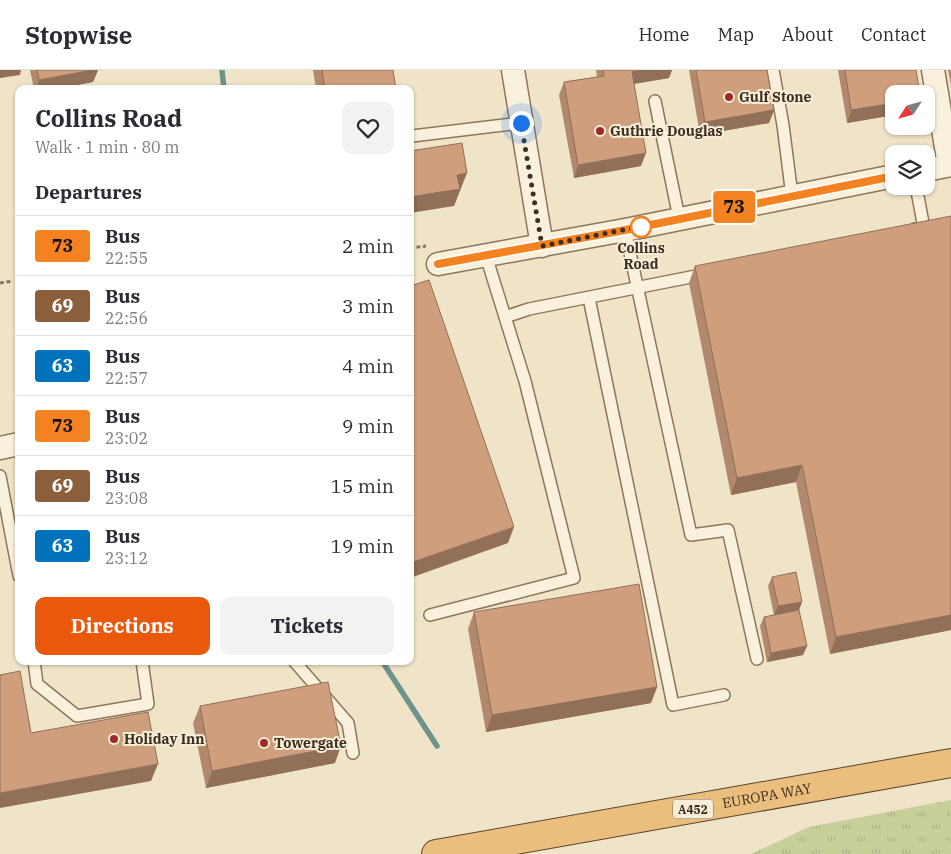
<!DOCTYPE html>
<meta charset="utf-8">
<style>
:root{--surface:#fff;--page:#f2f2f3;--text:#2b2b33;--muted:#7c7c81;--line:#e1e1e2;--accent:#ea580c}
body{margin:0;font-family:"IBM Plex Serif",serif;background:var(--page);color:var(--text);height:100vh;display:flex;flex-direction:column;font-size:19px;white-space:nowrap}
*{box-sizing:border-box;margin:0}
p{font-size:16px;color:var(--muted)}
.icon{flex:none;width:28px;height:28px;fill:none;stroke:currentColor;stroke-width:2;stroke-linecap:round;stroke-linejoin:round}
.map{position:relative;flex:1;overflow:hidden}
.drawer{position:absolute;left:15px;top:15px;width:399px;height:580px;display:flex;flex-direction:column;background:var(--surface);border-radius:10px;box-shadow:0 1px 4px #0004}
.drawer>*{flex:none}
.badge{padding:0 10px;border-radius:4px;font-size:18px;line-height:32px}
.needle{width:32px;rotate:234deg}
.buttons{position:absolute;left:885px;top:15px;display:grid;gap:10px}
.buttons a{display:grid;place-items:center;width:50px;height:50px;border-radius:10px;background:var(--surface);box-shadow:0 1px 4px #0004;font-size:25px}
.you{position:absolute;width:25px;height:25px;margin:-12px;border:4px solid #fff;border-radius:50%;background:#1a73e8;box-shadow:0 0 0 8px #1a73e833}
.map>.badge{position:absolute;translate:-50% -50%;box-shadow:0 0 0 2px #fff}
h2{padding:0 20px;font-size:19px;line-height:45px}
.round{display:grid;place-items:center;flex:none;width:52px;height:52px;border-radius:10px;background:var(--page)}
.overview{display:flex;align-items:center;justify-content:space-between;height:85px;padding:0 20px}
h1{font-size:24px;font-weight:800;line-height:38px}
.action{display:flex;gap:10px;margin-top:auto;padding:10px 20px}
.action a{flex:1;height:58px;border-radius:10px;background:var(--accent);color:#fff;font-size:20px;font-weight:800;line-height:58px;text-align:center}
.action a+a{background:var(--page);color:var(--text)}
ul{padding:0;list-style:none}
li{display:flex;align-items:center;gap:15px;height:60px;padding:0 20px;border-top:1px solid var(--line)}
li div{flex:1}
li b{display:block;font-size:19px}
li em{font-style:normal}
li .badge{min-width:55px;font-weight:700;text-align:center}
header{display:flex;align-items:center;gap:30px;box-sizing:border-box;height:70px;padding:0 25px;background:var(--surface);border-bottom:1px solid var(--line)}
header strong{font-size:24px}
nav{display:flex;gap:28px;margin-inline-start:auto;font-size:18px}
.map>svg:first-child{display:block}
</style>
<header>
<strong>Stopwise</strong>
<nav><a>Home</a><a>Map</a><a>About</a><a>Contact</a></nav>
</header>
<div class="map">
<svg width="951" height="784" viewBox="0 0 951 784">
<defs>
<pattern id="grass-tufts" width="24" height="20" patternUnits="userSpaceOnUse" patternTransform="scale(1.25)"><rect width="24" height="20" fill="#c9cf9b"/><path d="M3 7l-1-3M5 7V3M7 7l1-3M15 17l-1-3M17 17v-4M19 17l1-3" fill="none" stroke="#aeb285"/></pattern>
</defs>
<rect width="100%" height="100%" fill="#f0e4c8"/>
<path fill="url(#grass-tufts)" d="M951,730V784H751L809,757Z"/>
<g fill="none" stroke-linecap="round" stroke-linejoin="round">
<path stroke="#6f938a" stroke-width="5.5" d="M222,0L224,19
M382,591L437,676"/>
<defs>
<path id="service" d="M773,0L783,55L792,126
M655,31L679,148
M412,66L521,53
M915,159L924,158L916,116
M625,160L691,465L728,460L757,589
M589,228L673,635L724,625
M505,247L529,239L706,204
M0,406L19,506
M430,545L574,508L525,311L486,186
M34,591L37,614L77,646L148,634L142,591
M294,591L348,653L353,683"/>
<path id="minor" d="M513,0L542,176
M933,0L949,95
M926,100L951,95
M438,194L625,160L894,106
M0,378L19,374"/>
<g id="trunk">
<path id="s1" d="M436,784L951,693"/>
</g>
</defs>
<use href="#service" stroke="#8d765c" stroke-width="14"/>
<use href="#minor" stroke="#8d765c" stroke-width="25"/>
<use href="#trunk" stroke="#5b4430" stroke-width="30"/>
<path stroke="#8d765c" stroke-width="3" stroke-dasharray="4 2.5" stroke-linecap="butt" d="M410,178L426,176
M0,213L13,211"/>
<use href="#service" stroke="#faf1dc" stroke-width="11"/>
<use href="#minor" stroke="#faf1dc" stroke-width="22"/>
<use href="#trunk" stroke="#eabe7c" stroke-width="28"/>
</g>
<path fill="#b2896c" d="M30,0H98L93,12L56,19H34Z
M313,0H393L396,19H316Z
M596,0H672L669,8L634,14L641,96L574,108L559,25L564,12L597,7Z
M689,0H767L774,40L769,53L700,65Z
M838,0H916L894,24V45L847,53Z
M948,0H951V15Z
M19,42V63L16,48Z
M695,196L951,560L830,584L796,412L731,425L689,213Z
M772,507L802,532L799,540L807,576L803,585L767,592L760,556L764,547L774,545L768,516Z
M474,542L657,617L651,633L486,662L468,559Z
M200,636L335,693L206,718L193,653Z"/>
<path fill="#916f58" d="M0,0H21L20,5L0,8Z
M93,0H98L93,12L56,19H36L39,10Z
M642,0H672L669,8L627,15L632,2Z
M894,33V45L847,53L851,40Z
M774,40L769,53L700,65L705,52Z
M646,83L641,96L574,108L578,95Z
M467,103L454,136L410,143V127L457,105Z
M802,395L796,412L731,425L737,408Z
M514,457L508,473L410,508V493Z
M802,532L799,540L774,545L778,536Z
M951,545V560L830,584L836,567Z
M807,576L803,585L767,592L771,583Z
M657,617L651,633L486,662L492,645Z
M341,676L335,693L206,718L212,701Z
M158,694L151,711L0,738V723Z"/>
<path fill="#cf9f7d" stroke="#916f58" d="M37,0H93L39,10Z
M322,0H393L396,19H325Z
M603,0H642L632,2L646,83L578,95L564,12L604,6Z
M696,0H767L774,40L705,52Z
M845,0H916L920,24H894V33L851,40Z
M462,73L467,103L457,105L460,119L410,127V81Z
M951,146V545L836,567L802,395L737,408L695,196Z
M429,210L514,457L410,493V216Z
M796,502L802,532L778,536L772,507Z
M639,514L657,617L492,645L474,542Z
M799,540L807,576L771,583L764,547Z
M20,601L31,663L148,642L158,694L0,723V605Z
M328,612L341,676L212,701L200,636Z"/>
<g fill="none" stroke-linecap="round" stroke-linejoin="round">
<defs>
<path id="line" d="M438,194L625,160L894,106"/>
</defs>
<use href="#line" stroke="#fff" stroke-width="11"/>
<use href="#line" stroke="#f58220" stroke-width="8"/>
<path stroke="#3d2e20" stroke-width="5" stroke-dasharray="0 9" d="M521,53L542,176L643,156L641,157"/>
</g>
<g fill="#9e2a2b" stroke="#f7eed8" stroke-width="2">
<circle cx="729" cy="27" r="5"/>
<circle cx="600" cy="61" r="5"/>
<circle cx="114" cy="669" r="5"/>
<circle cx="264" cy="673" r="5"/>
</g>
<circle fill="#fff" stroke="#f58220" stroke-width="2.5" cx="641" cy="157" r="10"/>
<g text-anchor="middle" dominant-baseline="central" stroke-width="4" stroke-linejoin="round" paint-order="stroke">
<rect fill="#f7eed8" stroke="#756857" stroke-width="1" x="673" y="729.5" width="40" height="19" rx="4"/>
<g font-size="12" font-weight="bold" fill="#3d2e20">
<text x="693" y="739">A452</text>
</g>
<g font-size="14" font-weight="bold" fill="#3d2e20" stroke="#f7eed8" text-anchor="start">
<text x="739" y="27">Gulf Stone</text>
<text x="610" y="61">Guthrie Douglas</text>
<text x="124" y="669">Holiday Inn</text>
<text x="274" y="673">Towergate</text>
</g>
<g font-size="14" font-weight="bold" fill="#3d2e20" stroke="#f7eed8">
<text x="641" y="178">Collins<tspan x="641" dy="16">Road</tspan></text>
</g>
<g font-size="14" fill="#3d2e20" stroke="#f7eed8">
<text stroke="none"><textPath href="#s1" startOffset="336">EUROPA WAY</textPath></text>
</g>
</g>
</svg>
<div class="buttons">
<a><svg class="needle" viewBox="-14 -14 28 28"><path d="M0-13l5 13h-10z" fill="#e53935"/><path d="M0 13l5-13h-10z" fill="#7c7c81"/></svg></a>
<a><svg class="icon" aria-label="layers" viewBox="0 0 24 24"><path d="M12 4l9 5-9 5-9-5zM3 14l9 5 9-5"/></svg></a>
</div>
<div class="you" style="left:521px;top:53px"></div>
<b class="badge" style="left:734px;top:137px;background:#f58220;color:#111">73</b>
<section class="drawer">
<div class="overview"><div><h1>Collins Road</h1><p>Walk · 1 min · 80 m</p></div><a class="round"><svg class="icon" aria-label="heart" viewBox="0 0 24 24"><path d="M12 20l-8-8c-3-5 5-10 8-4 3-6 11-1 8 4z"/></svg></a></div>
<h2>Departures</h2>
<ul>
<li><span class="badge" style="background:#f58220;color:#111">73</span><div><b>Bus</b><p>22:55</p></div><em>2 min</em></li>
<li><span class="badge" style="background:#8b5e3c;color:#fff">69</span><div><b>Bus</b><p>22:56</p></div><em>3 min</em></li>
<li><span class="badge" style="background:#0072bc;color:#fff">63</span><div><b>Bus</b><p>22:57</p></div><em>4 min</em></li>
<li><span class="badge" style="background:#f58220;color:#111">73</span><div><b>Bus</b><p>23:02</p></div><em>9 min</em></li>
<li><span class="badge" style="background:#8b5e3c;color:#fff">69</span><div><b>Bus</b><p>23:08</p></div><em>15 min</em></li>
<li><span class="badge" style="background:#0072bc;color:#fff">63</span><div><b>Bus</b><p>23:12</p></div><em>19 min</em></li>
</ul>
<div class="action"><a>Directions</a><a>Tickets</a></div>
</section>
</div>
